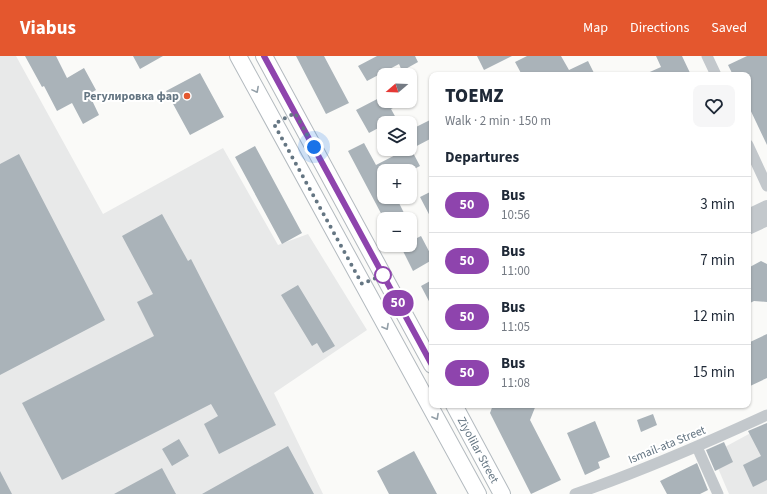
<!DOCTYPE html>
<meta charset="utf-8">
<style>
:root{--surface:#fff;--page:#f6f6f7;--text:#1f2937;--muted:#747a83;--line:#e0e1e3;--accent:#e4572e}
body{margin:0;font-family:"Source Sans 3",sans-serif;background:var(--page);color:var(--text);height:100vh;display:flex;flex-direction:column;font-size:15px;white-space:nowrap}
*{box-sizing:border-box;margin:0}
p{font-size:13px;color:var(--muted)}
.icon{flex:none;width:22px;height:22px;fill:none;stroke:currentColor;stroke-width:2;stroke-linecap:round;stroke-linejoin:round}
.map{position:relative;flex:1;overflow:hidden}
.sheet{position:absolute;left:429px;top:16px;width:322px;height:336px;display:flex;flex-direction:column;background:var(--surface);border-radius:8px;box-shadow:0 1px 3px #0004}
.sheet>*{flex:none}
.badge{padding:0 8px;border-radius:13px;font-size:14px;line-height:26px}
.needle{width:26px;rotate:251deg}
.controls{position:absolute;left:377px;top:12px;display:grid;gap:8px}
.controls a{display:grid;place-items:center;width:40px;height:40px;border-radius:8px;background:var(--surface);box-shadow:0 1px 3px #0004;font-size:20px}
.you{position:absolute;width:20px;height:20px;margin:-10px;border:3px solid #fff;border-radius:50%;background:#1a73e8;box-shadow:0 0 0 6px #1a73e833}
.map>.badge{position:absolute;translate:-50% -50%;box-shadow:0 0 0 2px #fff}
h2{padding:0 16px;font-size:15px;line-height:36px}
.round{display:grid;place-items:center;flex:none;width:42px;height:42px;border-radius:8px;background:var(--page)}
.summary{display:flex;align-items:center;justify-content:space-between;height:68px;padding:0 16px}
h1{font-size:19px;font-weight:800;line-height:30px}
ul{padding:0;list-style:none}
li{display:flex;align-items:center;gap:12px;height:56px;padding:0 16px;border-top:1px solid var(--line)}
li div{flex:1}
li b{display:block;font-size:15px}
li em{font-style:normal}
li .badge{min-width:44px;font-weight:700;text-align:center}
header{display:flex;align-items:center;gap:24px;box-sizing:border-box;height:56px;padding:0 20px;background:var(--accent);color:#fff}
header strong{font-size:19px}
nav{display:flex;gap:22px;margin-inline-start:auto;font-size:14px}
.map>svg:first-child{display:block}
</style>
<header>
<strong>Viabus</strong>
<nav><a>Map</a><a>Directions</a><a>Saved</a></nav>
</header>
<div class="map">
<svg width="767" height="438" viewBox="0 0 767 438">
<rect width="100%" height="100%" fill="#fafaf8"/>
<path fill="#e8e9e9" d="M0,0H16L103,158L223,92L278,189L308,178L367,274L274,337L323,438H0Z
M767,368V438H729L712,398Z"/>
<path fill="#aab3b9" d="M25,0H56L67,22L84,12L96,34L89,38L99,59L83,68L72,47L57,55L44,30L42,31Z
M133,0H163L140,13Z
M296,0H324L349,47L326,58Z
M377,0H415L418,6L402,15L399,8L367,25L358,10Z
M477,0H512L484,14Z
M527,0H561L569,14L588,5L595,19H522L515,6Z
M656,0H682L691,19H643L661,11Z
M747,0H767V89L748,49V19H733L728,9Z
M200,17L224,61L190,79L166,35Z
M383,40L384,45H406L391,53L396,62L387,67H384V69L369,77L356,54Z
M432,63V82L411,93L420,110L410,115H384V141H396L407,163H384L348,95L364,87L376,109L407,93H410V74Z
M255,90L302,177L282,188L235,101Z
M19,98L105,264L0,319V108Z
M432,135V164L420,141Z
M162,158L188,205L191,203L276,369L219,398L204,368L218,360L211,348L62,424L22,347L154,280L137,246L153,238L122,180Z
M410,168L417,182L421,180L432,201V204L413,215L401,191L405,189H410Z
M761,205L767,208V246L754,245L748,248V212Z
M432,224V251L421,230Z
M298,229L335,290L323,297L317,287L312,290L281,239Z
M767,278V322L748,331V287Z
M493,349H536L530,364L561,424L531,438L490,357Z
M653,358L657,369L641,376L637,364Z
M595,365L610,401L598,406L600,412L585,419L567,377Z
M767,367V424L753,431L743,409L761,400L748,375Z
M179,383L189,400L172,410L162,393Z
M724,386L733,406L715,415L706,394Z
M288,390L314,438H202Z
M414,395L437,438H389L377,415Z
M697,407L708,434L700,438H667L660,425Z
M162,412L176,438H114Z
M0,415L12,438H0Z"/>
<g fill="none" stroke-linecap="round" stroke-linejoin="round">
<defs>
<g id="secondary">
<path d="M238,0L478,438"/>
<path d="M264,0L432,309"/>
<path id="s1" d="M454,349L502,438"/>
</g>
</defs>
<use href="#secondary" stroke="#b3babf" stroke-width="18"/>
<path stroke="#c3c8cc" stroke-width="11" d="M707,0L716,19
M748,89L767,130
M697,391L718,438
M575,438C640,416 704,388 767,359"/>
<path stroke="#c3c8cc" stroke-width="14" d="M748,160L767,151
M748,172L767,163"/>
<use href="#secondary" stroke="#fff" stroke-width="16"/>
</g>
<defs><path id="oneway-chevron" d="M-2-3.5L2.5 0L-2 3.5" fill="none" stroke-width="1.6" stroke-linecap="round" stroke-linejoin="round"/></defs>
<g stroke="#939fa8">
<use href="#oneway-chevron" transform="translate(256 34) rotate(62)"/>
<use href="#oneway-chevron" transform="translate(386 271) rotate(61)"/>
<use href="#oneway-chevron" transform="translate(436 361) rotate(61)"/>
</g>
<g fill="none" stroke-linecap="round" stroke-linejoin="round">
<defs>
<path id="line" d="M264,0L432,309"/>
</defs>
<use href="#line" stroke="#fff" stroke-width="9"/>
<use href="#line" stroke="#8e44ad" stroke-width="6"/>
<path stroke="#657683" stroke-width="4" stroke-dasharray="0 7.2" d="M314,91L295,57L274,68L362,228L383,219"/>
</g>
<circle fill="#e4572e" stroke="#fff" stroke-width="1.5" cx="187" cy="40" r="4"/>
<circle fill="#fff" stroke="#8e44ad" stroke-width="2" cx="383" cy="219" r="8"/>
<g text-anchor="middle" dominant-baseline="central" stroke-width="4" stroke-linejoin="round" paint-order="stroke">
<g font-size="12" font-weight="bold" fill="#657683" stroke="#fff" text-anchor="end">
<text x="179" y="40">Регулировка фар</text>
</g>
<g font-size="12" fill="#657683" stroke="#fff">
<text transform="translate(667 389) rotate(-22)">Ismail-ata Street</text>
<text stroke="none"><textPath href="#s1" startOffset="51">Ziyolilar Street</textPath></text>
</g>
</g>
</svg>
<div class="controls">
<a><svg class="needle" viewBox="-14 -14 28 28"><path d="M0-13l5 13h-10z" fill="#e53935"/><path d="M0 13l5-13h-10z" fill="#747a83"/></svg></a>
<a><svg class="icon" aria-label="layers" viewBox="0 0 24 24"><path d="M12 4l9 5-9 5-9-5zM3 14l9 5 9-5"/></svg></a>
<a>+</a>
<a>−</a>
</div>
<div class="you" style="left:314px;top:91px"></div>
<b class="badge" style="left:398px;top:247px;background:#8e44ad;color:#fff">50</b>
<section class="sheet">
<div class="summary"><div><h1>TOEMZ</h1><p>Walk · 2 min · 150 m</p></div><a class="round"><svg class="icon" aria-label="heart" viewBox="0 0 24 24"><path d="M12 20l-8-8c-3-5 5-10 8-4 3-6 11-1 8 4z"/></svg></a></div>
<h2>Departures</h2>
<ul>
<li><span class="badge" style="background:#8e44ad;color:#fff">50</span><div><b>Bus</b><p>10:56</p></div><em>3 min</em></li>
<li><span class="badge" style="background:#8e44ad;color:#fff">50</span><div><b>Bus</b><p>11:00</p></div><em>7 min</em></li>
<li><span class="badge" style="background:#8e44ad;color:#fff">50</span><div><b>Bus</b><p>11:05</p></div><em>12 min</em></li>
<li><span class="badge" style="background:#8e44ad;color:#fff">50</span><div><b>Bus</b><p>11:08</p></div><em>15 min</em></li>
</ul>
</section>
</div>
